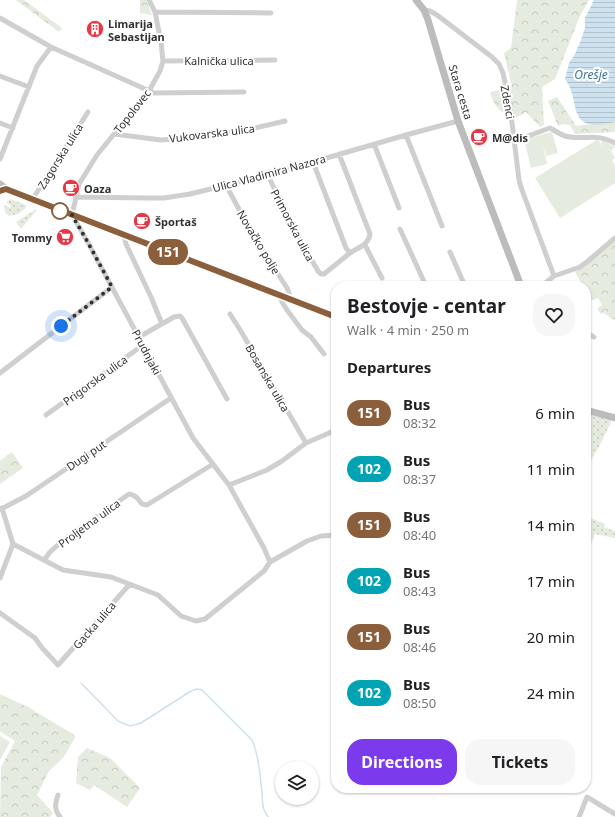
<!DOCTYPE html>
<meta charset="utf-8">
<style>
:root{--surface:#fff;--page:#f6f6f6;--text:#202124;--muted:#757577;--accent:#7c3aed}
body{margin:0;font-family:"Noto Sans",sans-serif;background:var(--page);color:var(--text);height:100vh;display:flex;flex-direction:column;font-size:15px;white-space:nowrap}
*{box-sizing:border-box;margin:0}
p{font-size:13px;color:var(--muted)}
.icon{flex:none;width:22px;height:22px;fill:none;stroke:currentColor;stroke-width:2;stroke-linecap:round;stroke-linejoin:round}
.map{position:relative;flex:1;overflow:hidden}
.sheet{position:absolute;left:331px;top:281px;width:260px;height:512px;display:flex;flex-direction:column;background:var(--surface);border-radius:16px;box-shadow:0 1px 3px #0004}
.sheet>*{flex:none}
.badge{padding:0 8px;border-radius:13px;font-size:14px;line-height:26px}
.fabs{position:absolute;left:275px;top:761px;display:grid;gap:8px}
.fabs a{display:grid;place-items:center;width:44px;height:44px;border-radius:50%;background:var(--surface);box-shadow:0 1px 3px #0004;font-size:20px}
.you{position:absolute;width:20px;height:20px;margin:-10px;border:3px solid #fff;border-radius:50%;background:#1a73e8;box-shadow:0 0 0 6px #1a73e833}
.map>.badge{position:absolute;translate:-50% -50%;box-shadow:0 0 0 2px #fff}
h2{padding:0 16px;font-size:15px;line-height:36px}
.round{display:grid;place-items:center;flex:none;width:42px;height:42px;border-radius:16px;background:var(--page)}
.headline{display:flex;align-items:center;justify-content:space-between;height:68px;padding:0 16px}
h1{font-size:19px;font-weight:700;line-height:30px}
.action{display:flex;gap:8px;margin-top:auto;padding:8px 16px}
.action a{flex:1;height:46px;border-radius:16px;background:var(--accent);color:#fff;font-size:16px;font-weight:700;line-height:46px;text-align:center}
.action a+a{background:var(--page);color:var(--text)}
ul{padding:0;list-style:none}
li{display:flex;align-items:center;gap:12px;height:56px;padding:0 16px}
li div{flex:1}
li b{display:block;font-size:15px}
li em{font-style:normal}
li .badge{min-width:44px;font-weight:700;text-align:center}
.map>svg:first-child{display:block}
</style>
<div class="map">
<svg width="615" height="817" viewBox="0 0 615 817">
<defs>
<pattern id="grass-dots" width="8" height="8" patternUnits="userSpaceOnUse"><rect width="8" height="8" fill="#e5ebde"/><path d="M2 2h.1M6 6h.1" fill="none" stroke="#c5cabf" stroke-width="1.8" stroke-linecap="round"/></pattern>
<pattern id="forest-crowns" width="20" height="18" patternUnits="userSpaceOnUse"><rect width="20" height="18" fill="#e5ebde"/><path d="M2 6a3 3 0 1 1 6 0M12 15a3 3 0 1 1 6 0" fill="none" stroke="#c5cabf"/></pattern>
<pattern id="water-rules" width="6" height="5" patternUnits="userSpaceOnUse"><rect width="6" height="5" fill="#cee1ee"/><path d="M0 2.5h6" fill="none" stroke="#b1c2cd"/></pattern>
</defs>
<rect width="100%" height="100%" fill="#fff"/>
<path fill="url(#grass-dots)" d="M11,199L26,205V208L18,214L9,216C5,213 4,210 4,205L10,208L11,206L6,202Z
M35,210H37L21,229L16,222Z
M589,414L612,420L600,445L586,469V418Z
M586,516L605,524L604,527L615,531V538L595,534L586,557Z"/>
<path fill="url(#forest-crowns)" d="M16,0H24L62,28L59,32Z
M140,0H146L152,15L140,13Z
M517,0H589L580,16L555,79L542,87L544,125L540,127L526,112L516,118C501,113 494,108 490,92L512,87L504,53L511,48Z
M557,97L576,126C589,124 602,124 615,122V132L575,134L570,125L563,124L558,126L548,101Z
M615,241V319L614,320L604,313L601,314L597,309L602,305L598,298L588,302L586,299V286H579L582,284L575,272Z
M12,452L23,468L0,484V461Z
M0,694L28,707L76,736L63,758L49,771L37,795L53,813L50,817H0L1,767L15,741L0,731Z
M87,748L110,758L140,788L127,807L94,785L90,790L76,783L78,757Z"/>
<path fill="#e5ebde" d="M552,132L558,153L546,156L542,143L547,164L531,168L524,139Z
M598,139L606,152L601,143L603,140L615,147L611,151L615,158L612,160L615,166V183L560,218L535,178Z
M0,736L10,742L0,760Z"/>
<path fill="url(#water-rules)" d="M594,0H615V122C609,123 602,125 596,125C572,125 577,103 570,88C569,85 567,82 565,79L569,63L574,56L581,40L585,28V18Z"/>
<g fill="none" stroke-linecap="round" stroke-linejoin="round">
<path stroke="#cee1ee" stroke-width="1.5" d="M81,683L118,721L130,726L141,723L191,691L197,689L202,690L252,740C259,756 260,775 262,793C263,805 261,806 268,817"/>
<path stroke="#cfcfcf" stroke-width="5" d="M149,0L155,12L161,42L163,61L160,71L149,91L97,155L79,184L72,215L86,239L193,438L229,485
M424,10L430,11L437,15L492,57L499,64L503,73L510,106L519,180L522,190L554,276
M155,12L271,13
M0,18L51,47L154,93L244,92
M163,61L275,60
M0,76L29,87
M0,123L13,128
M114,134L161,140L188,138L251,129L285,121
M406,135L442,226
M514,141L550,128C555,131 560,134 565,136C583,141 595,132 615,143
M374,144L399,208
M339,154L370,234C368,246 358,247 350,253
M0,159L37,66L51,47
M268,175L287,217L318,271L321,274H324L350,253L346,248L313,162
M226,185L251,232L287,288L289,293L288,298
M75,197L147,198H164L190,194L268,175L406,135L458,121
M32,200L88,112
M400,229L426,286
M124,235L126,244L151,297L162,324
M365,245L382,278
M450,252L465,286
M542,286L554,276L580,267L588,261L615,238
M280,295L282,302L287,310L302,330L311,337L324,354
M230,314L242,333L306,443
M586,332L594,337
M139,337L174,317L180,316L182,318L227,399
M0,373L112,287
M46,415L143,345
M2,508L13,544L63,570L111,577L158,595L181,616L196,621L205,619L264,571L270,562L307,541L321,536L336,535
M1,509L26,496L171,398
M44,560L50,552L61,542L129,494C136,495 138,499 142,504L147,505L213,464
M270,562L264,548L229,485L267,470L282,461L306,443L336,430
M0,578L13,544
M0,613L35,638L43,649L58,665L129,585
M58,795C55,804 54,810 60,817
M579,817L587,797L615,814"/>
<path stroke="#bcbcbc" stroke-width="7" d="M416,0L424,10L428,20L458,121L521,286
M0,184L6,189L37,201L336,317
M586,410L615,418"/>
</g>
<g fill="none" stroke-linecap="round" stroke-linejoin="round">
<defs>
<path id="line" d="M0,191L6,189L336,317"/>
</defs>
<use href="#line" stroke="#fff" stroke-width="9"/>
<use href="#line" stroke="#8b5e3c" stroke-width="6"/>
<path stroke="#323232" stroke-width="4" stroke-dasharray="0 7.2" d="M60,211L56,209L72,215L86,239L112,287L61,326"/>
</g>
<defs>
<symbol id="building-disc" viewBox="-11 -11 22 22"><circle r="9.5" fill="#e63746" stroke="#fff"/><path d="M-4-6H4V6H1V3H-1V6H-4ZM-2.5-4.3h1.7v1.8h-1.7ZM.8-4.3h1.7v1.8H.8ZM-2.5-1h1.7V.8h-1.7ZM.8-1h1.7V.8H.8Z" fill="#fff"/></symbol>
<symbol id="cafe-disc" viewBox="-11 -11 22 22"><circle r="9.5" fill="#e63746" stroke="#fff"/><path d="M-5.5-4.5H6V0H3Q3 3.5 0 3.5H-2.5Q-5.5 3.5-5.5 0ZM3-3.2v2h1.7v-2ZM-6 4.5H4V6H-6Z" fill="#fff"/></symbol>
<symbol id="supermarket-disc" viewBox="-11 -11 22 22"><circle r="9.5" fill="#e63746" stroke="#fff"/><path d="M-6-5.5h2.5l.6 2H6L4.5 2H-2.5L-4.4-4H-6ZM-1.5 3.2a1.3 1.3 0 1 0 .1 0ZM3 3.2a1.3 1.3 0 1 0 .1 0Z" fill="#fff"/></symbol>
</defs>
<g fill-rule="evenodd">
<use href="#building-disc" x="85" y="19" width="20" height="20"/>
<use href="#cafe-disc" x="469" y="127" width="20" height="20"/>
<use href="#cafe-disc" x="61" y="178" width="20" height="20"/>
<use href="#cafe-disc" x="132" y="211" width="20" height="20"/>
<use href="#supermarket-disc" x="55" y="227" width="20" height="20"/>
</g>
<circle fill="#fff" stroke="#8b5e3c" stroke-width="2" cx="60" cy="211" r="8"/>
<g text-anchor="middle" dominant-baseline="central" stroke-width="4" stroke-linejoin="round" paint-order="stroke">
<g font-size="11" font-weight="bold" fill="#323232" stroke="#fff" text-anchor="start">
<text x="108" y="23">Limarija<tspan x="108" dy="13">Sebastijan</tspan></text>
<text x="492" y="137">M@dis</text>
<text x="84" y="188">Oaza</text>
<text x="155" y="221">Športaš</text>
<text x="52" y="237" text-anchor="end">Tommy</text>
</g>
<g font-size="11" fill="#323232" stroke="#fff">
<text x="219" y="60">Kalnička ulica</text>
<text transform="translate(461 92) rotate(73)">Stara cesta</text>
<text transform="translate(508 102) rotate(80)">Zdenci</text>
<text transform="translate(132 111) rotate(-52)">Topolovec</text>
<text transform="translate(212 133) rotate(-7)">Vukovarska ulica</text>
<text transform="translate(60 156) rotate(-58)">Zagorska ulica</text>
<text transform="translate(269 173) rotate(-15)">Ulica Vladimira Nazora</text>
<text transform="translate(293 225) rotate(62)">Primorska ulica</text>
<text transform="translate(259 242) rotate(59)">Novačko polje</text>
<text transform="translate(147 352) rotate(62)">Prudnjaki</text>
<text transform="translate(268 378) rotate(60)">Bosanska ulica</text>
<text transform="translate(95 380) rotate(-36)">Prigorska ulica</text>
<text transform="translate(86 455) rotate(-34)">Dugi put</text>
<text transform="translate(89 523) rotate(-36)">Proljetna ulica</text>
<text transform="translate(94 625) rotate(-49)">Gacka ulica</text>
</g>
<g font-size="12" font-style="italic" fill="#3e7596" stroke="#fff">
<text x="591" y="74">Orešje</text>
</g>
</g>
</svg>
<div class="fabs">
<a><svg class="icon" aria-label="layers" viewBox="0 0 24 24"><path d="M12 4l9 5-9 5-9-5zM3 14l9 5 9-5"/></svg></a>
</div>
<div class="you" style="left:61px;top:326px"></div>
<b class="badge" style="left:168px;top:252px;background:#8b5e3c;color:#fff">151</b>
<section class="sheet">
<div class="headline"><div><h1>Bestovje - centar</h1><p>Walk · 4 min · 250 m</p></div><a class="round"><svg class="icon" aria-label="heart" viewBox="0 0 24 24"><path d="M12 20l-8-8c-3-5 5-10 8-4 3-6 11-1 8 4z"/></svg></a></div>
<h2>Departures</h2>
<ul>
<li><span class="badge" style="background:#8b5e3c;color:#fff">151</span><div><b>Bus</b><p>08:32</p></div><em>6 min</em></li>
<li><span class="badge" style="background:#00a3b4;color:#fff">102</span><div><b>Bus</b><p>08:37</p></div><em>11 min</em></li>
<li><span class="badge" style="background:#8b5e3c;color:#fff">151</span><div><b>Bus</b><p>08:40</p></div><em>14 min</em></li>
<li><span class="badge" style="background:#00a3b4;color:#fff">102</span><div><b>Bus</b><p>08:43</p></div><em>17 min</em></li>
<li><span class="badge" style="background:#8b5e3c;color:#fff">151</span><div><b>Bus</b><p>08:46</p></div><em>20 min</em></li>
<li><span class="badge" style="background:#00a3b4;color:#fff">102</span><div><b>Bus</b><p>08:50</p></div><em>24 min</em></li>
</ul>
<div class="action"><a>Directions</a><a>Tickets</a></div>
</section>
</div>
